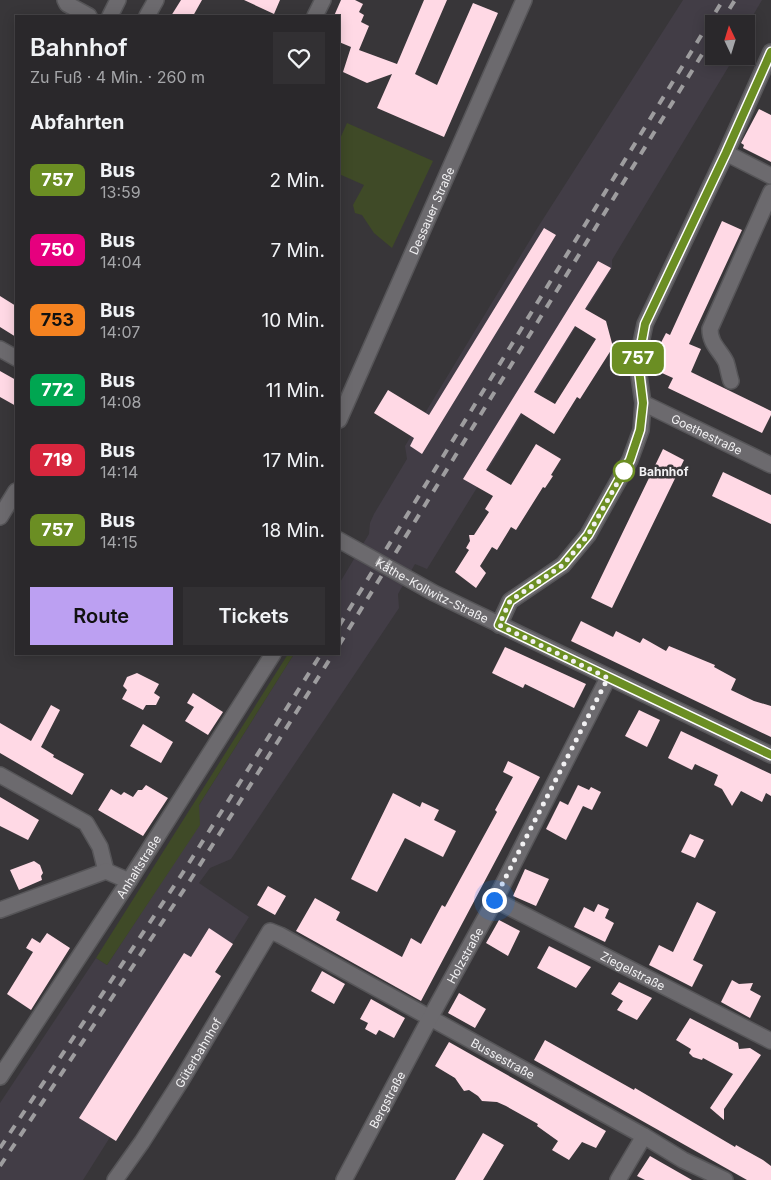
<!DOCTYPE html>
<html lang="de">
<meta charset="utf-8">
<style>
:root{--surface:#2a282b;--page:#323033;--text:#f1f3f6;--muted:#a5a6a9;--line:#464447;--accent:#bca0f2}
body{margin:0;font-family:Inter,sans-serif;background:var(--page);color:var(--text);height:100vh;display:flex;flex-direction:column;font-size:19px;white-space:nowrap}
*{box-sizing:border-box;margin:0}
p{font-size:16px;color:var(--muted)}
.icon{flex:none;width:28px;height:28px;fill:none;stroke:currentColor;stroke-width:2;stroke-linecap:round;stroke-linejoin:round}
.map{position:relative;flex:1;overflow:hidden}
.side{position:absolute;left:15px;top:15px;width:325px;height:640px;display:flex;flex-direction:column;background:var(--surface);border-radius:0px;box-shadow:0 2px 12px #0003,0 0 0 1px var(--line)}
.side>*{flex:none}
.badge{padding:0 10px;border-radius:8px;font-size:18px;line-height:32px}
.needle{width:32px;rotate:356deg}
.buttons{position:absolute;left:705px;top:15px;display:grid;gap:10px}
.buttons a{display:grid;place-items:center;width:50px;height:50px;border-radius:0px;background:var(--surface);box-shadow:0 2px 12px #0003,0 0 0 1px var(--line);font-size:25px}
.you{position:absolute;width:25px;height:25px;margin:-12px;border:4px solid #fff;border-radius:50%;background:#1a73e8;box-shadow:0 0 0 8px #1a73e833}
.map>.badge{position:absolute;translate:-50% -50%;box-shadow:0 0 0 2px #fff}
h2{padding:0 15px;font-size:19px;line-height:45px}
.round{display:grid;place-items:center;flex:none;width:52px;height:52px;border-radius:0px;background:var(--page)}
.summary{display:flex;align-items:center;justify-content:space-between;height:85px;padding:0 15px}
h1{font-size:24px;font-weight:600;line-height:38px}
.cta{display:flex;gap:10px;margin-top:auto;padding:10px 15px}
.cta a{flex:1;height:58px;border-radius:0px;background:var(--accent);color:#111;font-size:20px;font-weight:600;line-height:58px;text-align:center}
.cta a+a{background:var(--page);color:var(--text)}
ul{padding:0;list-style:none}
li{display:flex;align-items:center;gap:15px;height:70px;padding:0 15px}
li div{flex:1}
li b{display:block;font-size:19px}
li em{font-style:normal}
li .badge{min-width:55px;font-weight:700;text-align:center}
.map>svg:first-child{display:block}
</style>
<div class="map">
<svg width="771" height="1180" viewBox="0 0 771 1180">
<rect width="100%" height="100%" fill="#383639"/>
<path fill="#423d46" d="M683,0H762L752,17V29L746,38V24H714V56H735L612,260V268L427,569L415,564L398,594L399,608L231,859L210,868L199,883L249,917L83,1180H0V1103L96,958L107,965L199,825V805L294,654H339V584L369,534L370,523L374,514L407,459L405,446L538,227Z"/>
<path fill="#3f4a27" d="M347,123L433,161L392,248L374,233L362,215L355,213L353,205L364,185L339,174V141Z
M288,654H294L199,805L200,825L107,965L96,958Z"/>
<path fill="#ffd9e5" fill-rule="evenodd" d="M181,0H202L193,16H171Z
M244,0H280L274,14Z
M341,0H355L363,4L359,12L364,15L361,22L369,26L359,50L397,64L424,0H447L415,74L437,85L473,3L498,13L444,137L377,108L392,74L367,83L343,72L351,47L339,42V16H334Z
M759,109L771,115V162L743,148L744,145L741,143Z
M722,221L742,230L689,344L701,349L691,372L771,411V415L762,433L668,388L673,378L653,369L651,362L666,333L670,335Z
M544,228L556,235L422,454L410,446L414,438L374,413L388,390L429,415Z
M598,261L611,268L585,309L606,321L613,347L580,399L577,397L554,434L521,413L486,470L511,485L536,444L561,459L551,475L553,476L545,488L543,487L516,530L511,527L497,550L492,547L480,566L486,573L476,588L455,572L469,550L466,548L470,541L469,535H474L489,512L485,509L493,496L463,479ZM575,326L596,339L555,404L534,392Z
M0,296L16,306V337L0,327Z
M0,371L16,380V406L0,397Z
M663,449L684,460L612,608L591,598Z
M723,472L771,495V524L712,496Z
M581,621L613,637L616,631L640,643L643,638L666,651L669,646L715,665L714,667L736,679L731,690L754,701L771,706V737L571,641Z
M505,647L586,684L574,708L525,684L523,688L492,673Z
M137,673L159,684L154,693L160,697L156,705H146L143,710L122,699L127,690L123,686L127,677Z
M193,693L223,712L208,735L185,721L194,707L187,703Z
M51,705L60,710L41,747L54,755L53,757L84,774L72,795L0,753V723L31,741Z
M639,710L660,720L647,747L625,736Z
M143,724L173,742L161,763L130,746Z
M681,731L771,774V796L766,793L762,802L741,791L732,806L722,789L714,785L718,775L695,764L692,770L668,758Z
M508,761L540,777L421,1001L296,931L315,898L340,912L336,920L402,957L411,938L421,944L442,905L445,907L497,812L495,810L513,777L503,772Z
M146,785L168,798L143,836L98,810L111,789L121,795L124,792L133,797L138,790H142Z
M578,785L589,790L591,787L601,792L592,810L583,806L566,840L546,829L560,801L568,805Z
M393,793L420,807L422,802L439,810L434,820L456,831L443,857L405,838L377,892L351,879Z
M0,797L39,820L28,840L0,826Z
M690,834L704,840L695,858L681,852Z
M34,861L40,865L43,873L41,876L42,880L19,890L10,870Z
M525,869L549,879L536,906L513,896Z
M268,886L286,896L275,915L257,905Z
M697,902L716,912L693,960L703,965L692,987L649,965L659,945L673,952Z
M598,904L609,909L605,918L614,923L605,942L574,927L584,907L594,912Z
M499,920L520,931L508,956L486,943Z
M209,928L233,944L215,972L221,976L116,1141L79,1118L184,953L191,957Z
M47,933L70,948L31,1010L7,994L33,952L26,948L32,938L40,943Z
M549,946L591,967L576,988L537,968Z
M322,971L345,984L334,1004L311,991Z
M732,980L739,984L753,983L750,990L761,996L750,1018L721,1002Z
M619,982L652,998L637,1020L617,1010L623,1001L611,994Z
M459,993L486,1009L475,1028L448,1013Z
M371,999L405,1018L394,1038L379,1030L376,1035L365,1029L368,1023L360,1019Z
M690,1018L738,1043L739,1049L750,1048L761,1055L724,1109V1120L710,1108L733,1074L703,1058L702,1060L693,1057L689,1053L691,1049L676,1040Z
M545,1040L634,1090L635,1088L735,1147L736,1145L763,1160L771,1166V1180H747L534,1060Z
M449,1042L606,1131L596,1148L582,1142L569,1160L552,1150L558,1141L537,1126L538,1124L506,1106L497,1102L482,1101L478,1096L469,1090L464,1091L455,1078L435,1066Z
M483,1133L504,1145L483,1180H455Z
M650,1156L692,1180H645L637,1176Z"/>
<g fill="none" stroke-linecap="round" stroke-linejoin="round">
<defs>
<g id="minor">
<path d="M65,0L67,4L89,16"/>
<path d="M110,16L118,0"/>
<path d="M147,16L156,0"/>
<path d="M315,16L323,0"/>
<path d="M726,153L771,176"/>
<path d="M0,349L16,358"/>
<path d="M731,381C729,375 728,368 726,362C720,350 710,344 710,329L771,192"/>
<path id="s1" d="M643,403L771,465"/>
<path id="s2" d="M339,420L524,0"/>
<path d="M0,517L16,491"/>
<path id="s3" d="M339,540L434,593L771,755"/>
<path d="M499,625L510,601L563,565L588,535L630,460L641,430L643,403L637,362L645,324L726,153L771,52"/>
<path d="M0,775L86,823L100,847L106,871"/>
<path id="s4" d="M495,900L771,1041"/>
<path d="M0,910L106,871L129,881"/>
<path id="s5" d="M0,1077L129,881L273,654"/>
<path id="s6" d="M115,1180L142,1142L181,1081L270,931L280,935L644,1136L683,1160L725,1180"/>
<path id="s7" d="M344,1180L430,1018L495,900L608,678"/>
<path d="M618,1180L644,1136"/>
</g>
</defs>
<use href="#minor" stroke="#565558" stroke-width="18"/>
<use href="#minor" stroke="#6c6a6e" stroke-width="15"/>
<path stroke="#9e9d9f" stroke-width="4" stroke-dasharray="9 9" stroke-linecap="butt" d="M720,24L735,0
M339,626L723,0
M339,645L714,35
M0,1148L182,874L321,654
M0,1166L191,879L333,654"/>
</g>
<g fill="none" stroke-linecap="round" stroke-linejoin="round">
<defs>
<path id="line" d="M771,52L726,153L645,324L638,362L643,403L640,430L630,460L588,535L563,565L510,601L499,625L771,755"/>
</defs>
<use href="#line" stroke="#fff" stroke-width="11"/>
<use href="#line" stroke="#6b8e23" stroke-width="8"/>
<path stroke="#f2f1f3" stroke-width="5" stroke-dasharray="0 9" d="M494,900L608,678L499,625L510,601L563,565L588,535L624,471"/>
</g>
<circle fill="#fff" stroke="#6b8e23" stroke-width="2.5" cx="624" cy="471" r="10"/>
<g text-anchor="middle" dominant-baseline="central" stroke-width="5" stroke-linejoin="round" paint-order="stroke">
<g font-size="12" fill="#f2f1f3" stroke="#383639">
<text stroke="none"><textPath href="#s2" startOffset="229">Dessauer Straße</textPath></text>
<text stroke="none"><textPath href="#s1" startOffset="71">Goethestraße</textPath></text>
<text stroke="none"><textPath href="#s3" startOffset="106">Käthe-Kollwitz-Straße</textPath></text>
<text stroke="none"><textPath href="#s5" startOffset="252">Anhaltstraße</textPath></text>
<text stroke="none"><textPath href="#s7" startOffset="255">Holzstraße</textPath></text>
<text stroke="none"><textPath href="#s4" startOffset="155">Ziegelstraße</textPath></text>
<text stroke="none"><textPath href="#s6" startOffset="152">Güterbahnhof</textPath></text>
<text stroke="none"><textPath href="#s6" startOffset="559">Bussestraße</textPath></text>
<text stroke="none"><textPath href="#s7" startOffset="91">Bergstraße</textPath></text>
</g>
<g font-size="12" font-weight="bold" fill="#f2f1f3" stroke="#383639" text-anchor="start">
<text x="639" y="471">Bahnhof</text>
</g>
</g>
</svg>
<div class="buttons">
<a><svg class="needle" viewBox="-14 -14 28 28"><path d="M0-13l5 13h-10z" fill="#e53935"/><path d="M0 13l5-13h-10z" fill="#a5a6a9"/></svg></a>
</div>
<div class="you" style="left:494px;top:900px"></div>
<b class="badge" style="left:638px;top:358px;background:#6b8e23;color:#fff">757</b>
<section class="side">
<div class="summary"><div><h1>Bahnhof</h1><p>Zu Fuß · 4 Min. · 260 m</p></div><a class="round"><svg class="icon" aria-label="heart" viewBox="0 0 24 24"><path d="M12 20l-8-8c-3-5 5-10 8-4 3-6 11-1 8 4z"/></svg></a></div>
<h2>Abfahrten</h2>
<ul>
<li><span class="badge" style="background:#6b8e23;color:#fff">757</span><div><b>Bus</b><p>13:59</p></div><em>2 Min.</em></li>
<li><span class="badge" style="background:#e6007e;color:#fff">750</span><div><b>Bus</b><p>14:04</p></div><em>7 Min.</em></li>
<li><span class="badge" style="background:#f58220;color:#111">753</span><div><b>Bus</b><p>14:07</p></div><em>10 Min.</em></li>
<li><span class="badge" style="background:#00a651;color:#fff">772</span><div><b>Bus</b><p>14:08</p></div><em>11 Min.</em></li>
<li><span class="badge" style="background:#d7263d;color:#fff">719</span><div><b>Bus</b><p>14:14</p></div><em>17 Min.</em></li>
<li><span class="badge" style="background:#6b8e23;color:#fff">757</span><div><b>Bus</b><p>14:15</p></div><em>18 Min.</em></li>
</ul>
<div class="cta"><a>Route</a><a>Tickets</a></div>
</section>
</div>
